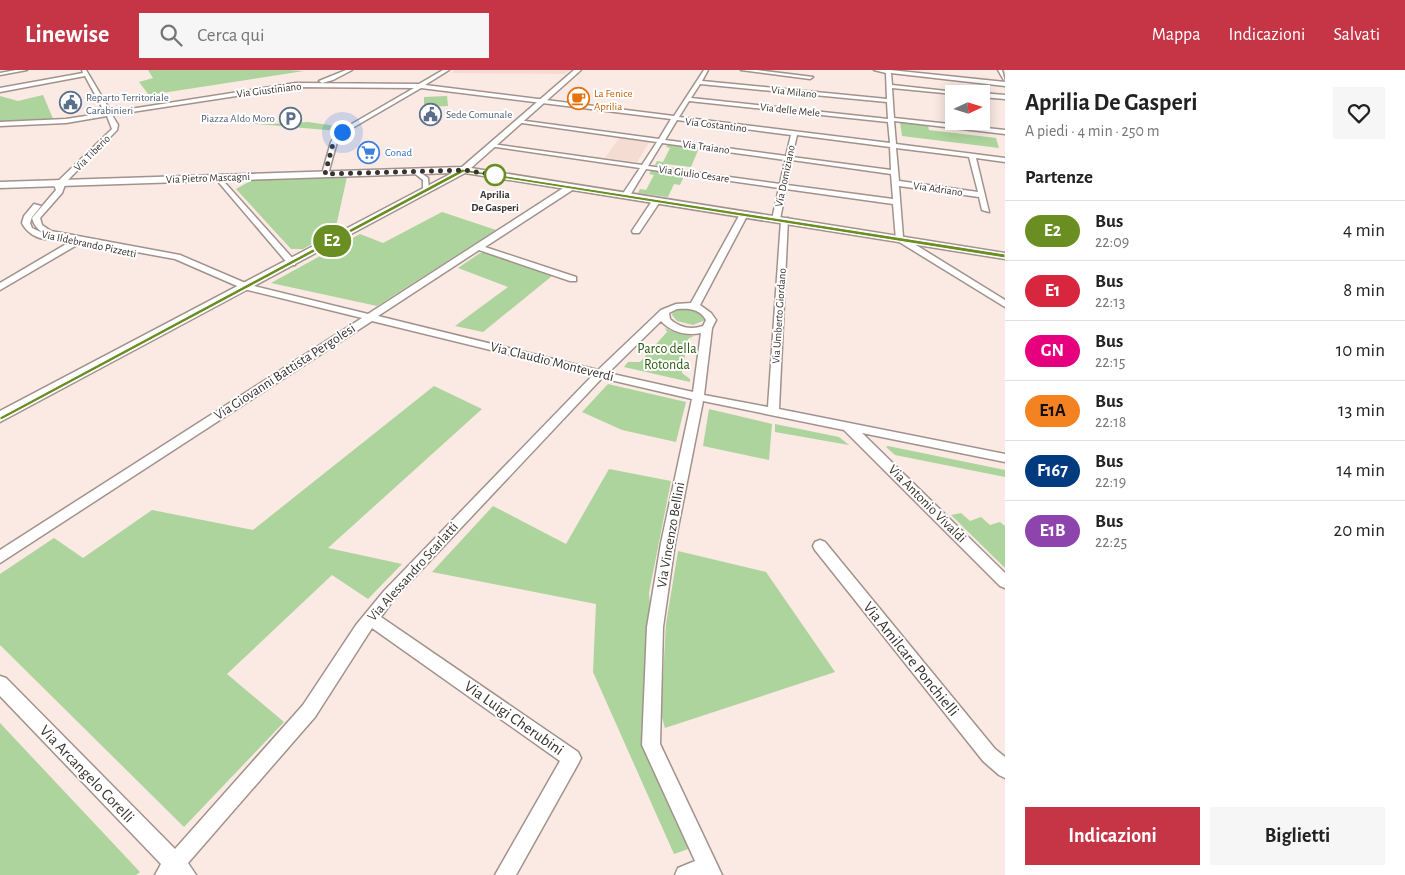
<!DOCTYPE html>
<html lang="it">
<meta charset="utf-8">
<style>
:root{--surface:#fff;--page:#f6f6f6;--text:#222;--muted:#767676;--line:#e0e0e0;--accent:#c63546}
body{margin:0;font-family:"Alegreya Sans",sans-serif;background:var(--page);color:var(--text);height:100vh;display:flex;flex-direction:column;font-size:19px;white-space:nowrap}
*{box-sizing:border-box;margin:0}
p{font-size:16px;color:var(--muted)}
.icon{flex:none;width:28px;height:28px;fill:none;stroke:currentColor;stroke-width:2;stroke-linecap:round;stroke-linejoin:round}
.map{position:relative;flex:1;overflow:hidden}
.sheet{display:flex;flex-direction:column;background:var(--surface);width:400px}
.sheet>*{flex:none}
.badge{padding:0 10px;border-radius:16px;font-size:18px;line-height:32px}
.needle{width:32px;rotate:86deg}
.tools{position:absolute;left:945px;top:15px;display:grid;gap:10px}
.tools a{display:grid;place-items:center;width:45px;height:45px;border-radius:0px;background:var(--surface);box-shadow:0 2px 12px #0003;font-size:25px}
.you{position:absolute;width:25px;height:25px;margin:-12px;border:4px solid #fff;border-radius:50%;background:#1a73e8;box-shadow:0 0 0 8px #1a73e833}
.map>.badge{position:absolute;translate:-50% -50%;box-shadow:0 0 0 2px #fff}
h2{padding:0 20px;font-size:19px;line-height:45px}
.round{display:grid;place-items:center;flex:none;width:52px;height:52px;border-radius:0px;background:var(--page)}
.summary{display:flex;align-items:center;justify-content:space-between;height:85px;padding:0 20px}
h1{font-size:24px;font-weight:600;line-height:38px}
.cta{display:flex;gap:10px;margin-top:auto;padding:10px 20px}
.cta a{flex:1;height:58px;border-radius:0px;background:var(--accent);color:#fff;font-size:20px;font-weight:600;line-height:58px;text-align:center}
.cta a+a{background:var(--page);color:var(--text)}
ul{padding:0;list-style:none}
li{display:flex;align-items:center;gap:15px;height:60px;padding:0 20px;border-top:1px solid var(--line)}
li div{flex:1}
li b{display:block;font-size:19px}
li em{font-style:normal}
li .badge{min-width:55px;font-weight:700;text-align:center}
header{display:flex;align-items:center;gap:30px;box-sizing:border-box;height:70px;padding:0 25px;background:var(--accent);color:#fff}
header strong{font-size:24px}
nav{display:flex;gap:28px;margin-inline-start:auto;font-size:18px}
.search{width:350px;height:45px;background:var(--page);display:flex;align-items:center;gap:12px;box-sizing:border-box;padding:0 18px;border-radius:0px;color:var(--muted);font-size:19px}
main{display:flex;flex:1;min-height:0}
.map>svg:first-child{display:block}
</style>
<header>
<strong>Linewise</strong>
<div class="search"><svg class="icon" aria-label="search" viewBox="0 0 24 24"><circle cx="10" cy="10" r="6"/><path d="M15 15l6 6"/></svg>Cerca qui</div>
<nav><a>Mappa</a><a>Indicazioni</a><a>Salvati</a></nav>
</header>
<main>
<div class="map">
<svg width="1005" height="805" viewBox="0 0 1005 805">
<rect width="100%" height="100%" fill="#fbe9e3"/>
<path fill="#f5dcd2" d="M455,0H570L565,4L451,3Z
M620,67L650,71L637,92L605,88Z"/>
<path fill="#acd49c" d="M148,0H289L304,1L149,25L139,12L153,8Z
M43,25L54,51L0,52V26L18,31Z
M447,26L448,36L424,37V27Z
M267,52V54L308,52L343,57L338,61L245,53Z
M900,52L928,55L929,60L996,68L999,78L902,66Z
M668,74L699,78L691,97L666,94L665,96L655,95L657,91L663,92L670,78L666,77Z
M652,99L662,101L661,103L684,106L680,115L674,114L668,127L638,123L640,119L646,120L654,105L649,104Z
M347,107L335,161L303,179H291L236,119L252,110Z
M442,142L496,160L377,236L271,213L360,164L383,173Z
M480,183H485L552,206L483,262L455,256L508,217L458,198Z
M681,238L699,240L705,248V250L693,255L677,251L672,245L673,242Z
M665,258L676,263L694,266L688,269L682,303L690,309V312L624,297L628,292H640L667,262Z
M608,314L686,332L676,372L622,360L582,342Z
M434,316L482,339L328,478L402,494L368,529L332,505L227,604L284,652L184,757L0,575V504L54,468L83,488L152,440L253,460Z
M709,339L772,354L769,390L703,376Z
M775,354L839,367L849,375L775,362Z
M888,376L1005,400V407L895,385L886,377Z
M609,399L671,411L649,523L651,548L641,669L691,778L674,784L593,602L596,534L432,502L493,436L566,474Z
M961,443L970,451L981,447L990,455L1000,452L1005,456V498L951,445Z
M678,481L766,502L835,602L665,658L661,644L666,554Z
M0,653L140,802L136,805H0Z"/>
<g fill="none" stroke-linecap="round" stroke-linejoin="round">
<defs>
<path id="minor" d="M16,0H27L0,5V3Z
M82,0H86L111,42L296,13L419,14L443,0H449L425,15L674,46L704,0H708L702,11L887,29L886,3L874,0H890L1005,12V16L891,3L892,15L974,24H954L892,18L894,48L1005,60V64L894,51L896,74L1005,88V92L976,88L989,142L982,140L979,127L899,116L903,167L1005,230V237L896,170L893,134L786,119L780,149L776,151L772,149L779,118L646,99L629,127H626L622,125L640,98L489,76L492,74L642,95L657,72L515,52L518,50L659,69L671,49L421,18L342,64L337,72L328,104L325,106L322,104L331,72L338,62L414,18L296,17L112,45L118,55L117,60L66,112L62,123L40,148L42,155L51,161L180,185L250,215L368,244L568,115H574V119L485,177L576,207V211H570L479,180L378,246L598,300L661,240L676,234L691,233L740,144L747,142L748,144L700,235L711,243L716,250L712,258L704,325L768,337L781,150L788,148L779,339L1005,384V392L862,363L1005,503V518L1000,516L844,360L703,331L675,473L663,557L660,674L722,805H675L678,798L695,791L642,675L647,557L661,473L692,329L602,308L394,529L381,547L578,682L581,688L578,694L516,805H495L560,691L372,558L315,647L188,793L196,805H155L161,794L0,626V606L6,608L175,779L303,635L356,555L384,521L593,305L372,251L0,493V480L362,248L244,219L175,189L82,172L0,220V213L73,170C57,167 37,167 32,148L56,120L54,115L112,59L107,46L66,53L0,56V52L66,49L105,43L85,6L0,22V18L83,3ZM700,14L887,32L888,49L691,28ZM689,31L888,52L890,73L679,47ZM677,50L791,65L786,86L665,70ZM797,65L890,77L891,100L792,87ZM662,73L785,90L780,114L648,96ZM896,78L969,87L978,122L899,111ZM792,90L891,104L893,129L787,115ZM677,239C689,238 700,239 706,250L703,256C691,260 680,258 670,249L669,243ZM661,251C671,262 686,266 701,263L693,322L608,303Z
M346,0H352L333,10L322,13L319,11Z
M741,0H757L813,7L810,9Z
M998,0H1002L1005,12Z
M981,23L1005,25V29L981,27Z
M413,100H417L428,108L429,122H423V110L413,102Z
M215,106H219L295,191V195H289L215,108Z
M654,128L661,130L639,163H633L632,161Z
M34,134L41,136L32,147L30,153L32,158L47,165V169C37,169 26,162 22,153L24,146Z
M820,470L825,472L995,679L1005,687V708L999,705L983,691L815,480L813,476L815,472Z"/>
<path id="tertiary" d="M574,0H581L471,98L1005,183V189L465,103L0,352V341L452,103L0,118V112L462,97Z"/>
</defs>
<use href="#minor" stroke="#a2928c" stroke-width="3"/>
<use href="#tertiary" stroke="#a2928c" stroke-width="3"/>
<use href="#minor" fill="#fff" fill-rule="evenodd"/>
<use href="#tertiary" fill="#fff" fill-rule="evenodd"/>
</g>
<path fill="#6b8e23" stroke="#fff" d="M462,99L1005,184V188L464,102L3,349L0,350V347Z"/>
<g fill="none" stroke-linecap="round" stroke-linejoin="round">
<path stroke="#39322f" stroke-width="5" stroke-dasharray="0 9" d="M342,62L334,70L325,104L464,100L502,106L495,105"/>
</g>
<defs>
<symbol id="cafe-ring" viewBox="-11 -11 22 22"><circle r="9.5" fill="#fff" stroke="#e8710a" stroke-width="1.5"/><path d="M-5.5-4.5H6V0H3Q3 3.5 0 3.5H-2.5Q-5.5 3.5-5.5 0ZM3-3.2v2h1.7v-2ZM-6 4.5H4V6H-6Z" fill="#e8710a"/></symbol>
<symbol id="civic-ring" viewBox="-11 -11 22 22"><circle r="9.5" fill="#fff" stroke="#5c6f8a" stroke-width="1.5"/><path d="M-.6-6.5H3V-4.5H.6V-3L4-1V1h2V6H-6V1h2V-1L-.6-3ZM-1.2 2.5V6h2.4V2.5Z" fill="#5c6f8a"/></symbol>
<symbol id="parking-ring" viewBox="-11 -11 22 22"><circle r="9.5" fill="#fff" stroke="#5c6f8a" stroke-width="1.5"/><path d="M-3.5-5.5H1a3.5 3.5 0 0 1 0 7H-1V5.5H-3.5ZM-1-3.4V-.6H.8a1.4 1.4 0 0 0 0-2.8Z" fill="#5c6f8a"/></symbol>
<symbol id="supermarket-ring" viewBox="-11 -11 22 22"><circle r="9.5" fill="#fff" stroke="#3f7fe0" stroke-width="1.5"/><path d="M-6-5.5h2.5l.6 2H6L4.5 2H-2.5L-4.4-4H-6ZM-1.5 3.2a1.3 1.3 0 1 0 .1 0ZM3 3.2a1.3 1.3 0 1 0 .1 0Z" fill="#3f7fe0"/></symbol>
</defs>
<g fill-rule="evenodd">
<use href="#cafe-ring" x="566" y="16" width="25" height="25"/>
<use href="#civic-ring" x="58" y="20" width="25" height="25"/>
<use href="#civic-ring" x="418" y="32" width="25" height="25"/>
<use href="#parking-ring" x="278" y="36" width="25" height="25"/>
<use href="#supermarket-ring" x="356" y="70" width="25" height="25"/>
</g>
<circle fill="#fff" stroke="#6b8e23" stroke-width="2.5" cx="495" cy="105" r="10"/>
<g text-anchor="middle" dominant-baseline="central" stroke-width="4" stroke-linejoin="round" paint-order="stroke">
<g font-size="11" fill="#39322f" stroke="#fff">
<text transform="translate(269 20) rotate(-7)">Via Giustiniano</text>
<text transform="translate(794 22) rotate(6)">Via Milano</text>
<text transform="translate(790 40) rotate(6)">Via delle Mele</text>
<text transform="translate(716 55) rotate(7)">Via Costantino</text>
<text transform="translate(706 77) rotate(8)">Via Traiano</text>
<text transform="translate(92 83) rotate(-45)">Via Tiberio</text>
<text transform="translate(694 104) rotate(8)">Via Giulio Cesare</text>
<text transform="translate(785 106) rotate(-78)">Via Domiziano</text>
<text transform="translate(208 108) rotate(-2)">Via Pietro Mascagni</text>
<text transform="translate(938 119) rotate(8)">Via Adriano</text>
<text transform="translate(89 174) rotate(12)">Via Ildebrando Pizzetti</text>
<text transform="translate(779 246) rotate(-86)">Via Umberto Giordano</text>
</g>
<g font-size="11" fill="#c56008" stroke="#fff" text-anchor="start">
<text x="594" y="23">La Fenice<tspan x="594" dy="13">Aprilia</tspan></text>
</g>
<g font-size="11" fill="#4e5e75" stroke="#fff" text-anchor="start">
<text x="86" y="27">Reparto Territoriale<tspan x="86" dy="13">Carabinieri</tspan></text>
<text x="446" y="44">Sede Comunale</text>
<text x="275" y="48" text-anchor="end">Piazza Aldo Moro</text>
</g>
<g font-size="11" fill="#366cbe" stroke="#fff" text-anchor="start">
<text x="385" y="82">Conad</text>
</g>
<g font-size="11" font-weight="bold" fill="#39322f" stroke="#fff">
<text x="495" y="124">Aprilia<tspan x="495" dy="13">De Gasperi</tspan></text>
</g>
<g font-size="14" fill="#2b5b0e" stroke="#fff">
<text x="667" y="279">Parco della<tspan x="667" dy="16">Rotonda</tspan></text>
</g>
<g font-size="14" fill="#39322f" stroke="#fff">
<text transform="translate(552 292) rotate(14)">Via Claudio Monteverdi</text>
<text transform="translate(285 302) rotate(-33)">Via Giovanni Battista Pergolesi</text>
<text transform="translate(927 434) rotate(45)">Via Antonio Vivaldi</text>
<text transform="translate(671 465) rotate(-80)">Via Vincenzo Bellini</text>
<text transform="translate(413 502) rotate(-48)">Via Alessandro Scarlatti</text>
</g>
<g font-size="16" fill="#39322f" stroke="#fff">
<text transform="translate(911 589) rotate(51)">Via Amilcare Ponchielli</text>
<text transform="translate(514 648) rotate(35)">Via Luigi Cherubini</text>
<text transform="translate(87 704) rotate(46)">Via Arcangelo Corelli</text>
</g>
</g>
</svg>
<div class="tools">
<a><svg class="needle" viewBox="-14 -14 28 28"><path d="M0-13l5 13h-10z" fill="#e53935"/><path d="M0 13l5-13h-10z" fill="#767676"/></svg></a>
</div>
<div class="you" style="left:342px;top:62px"></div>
<b class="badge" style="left:332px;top:171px;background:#6b8e23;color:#fff">E2</b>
</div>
<section class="sheet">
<div class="summary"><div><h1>Aprilia De Gasperi</h1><p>A piedi · 4 min · 250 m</p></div><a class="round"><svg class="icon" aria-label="heart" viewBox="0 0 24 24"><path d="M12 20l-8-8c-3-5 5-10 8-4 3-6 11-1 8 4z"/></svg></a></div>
<h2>Partenze</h2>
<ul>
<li><span class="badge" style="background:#6b8e23;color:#fff">E2</span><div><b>Bus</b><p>22:09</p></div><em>4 min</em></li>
<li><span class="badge" style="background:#d7263d;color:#fff">E1</span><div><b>Bus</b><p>22:13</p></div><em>8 min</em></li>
<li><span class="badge" style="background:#e6007e;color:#fff">GN</span><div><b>Bus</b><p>22:15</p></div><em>10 min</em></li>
<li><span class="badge" style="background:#f58220;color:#111">E1A</span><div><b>Bus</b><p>22:18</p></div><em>13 min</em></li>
<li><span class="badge" style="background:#003b80;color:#fff">F167</span><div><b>Bus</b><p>22:19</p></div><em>14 min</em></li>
<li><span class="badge" style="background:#8e44ad;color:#fff">E1B</span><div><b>Bus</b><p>22:25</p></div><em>20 min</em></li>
</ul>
<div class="cta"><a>Indicazioni</a><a>Biglietti</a></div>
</section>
</main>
